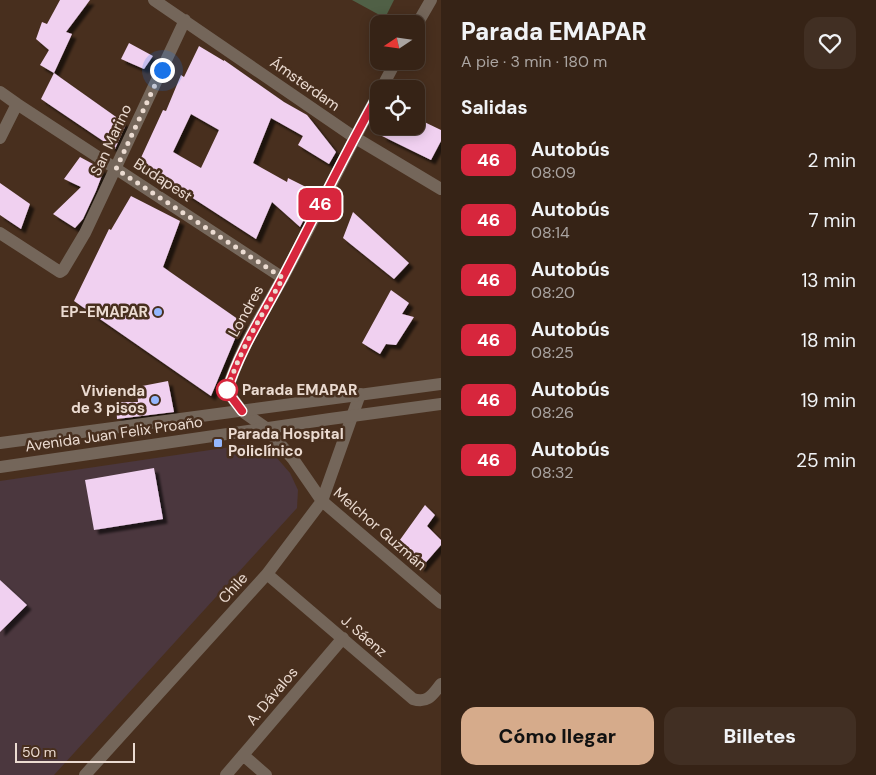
<!DOCTYPE html>
<html lang="es">
<meta charset="utf-8">
<style>
:root{--surface:#362316;--page:#412f23;--text:#f1f3f6;--muted:#aaa4a1;--line:#504035;--accent:#d6ab8b}
body{margin:0;font-family:"DM Sans",sans-serif;background:var(--page);color:var(--text);height:100vh;display:flex;flex-direction:column;font-size:19px;white-space:nowrap}
*{box-sizing:border-box;margin:0}
p{font-size:16px;color:var(--muted)}
.icon{flex:none;width:28px;height:28px;fill:none;stroke:currentColor;stroke-width:2;stroke-linecap:round;stroke-linejoin:round}
.map{position:relative;flex:1;overflow:hidden}
.side{display:flex;flex-direction:column;background:var(--surface);width:435px}
.side>*{flex:none}
.badge{padding:0 10px;border-radius:8px;font-size:18px;line-height:32px}
.needle{width:32px;rotate:257deg}
.buttons{position:absolute;left:370px;top:15px;display:grid;gap:10px}
.buttons a{display:grid;place-items:center;width:55px;height:55px;border-radius:10px;background:var(--surface);box-shadow:0 2px 12px #0003,0 0 0 1px var(--line);font-size:25px}
.scale{position:absolute;left:15px;bottom:12px;width:120px;box-sizing:border-box;padding-left:5px;border:2px solid #ebdbd1;border-top:0;font-size:14px;line-height:18px;white-space:nowrap;color:#ebdbd1;-webkit-text-stroke:4px #482f1e;paint-order:stroke}
.you{position:absolute;width:25px;height:25px;margin:-12px;border:4px solid #fff;border-radius:50%;background:#1a73e8;box-shadow:0 0 0 8px #1a73e833}
.map>.badge{position:absolute;translate:-50% -50%;box-shadow:0 0 0 2px #fff}
h2{padding:0 20px;font-size:19px;line-height:45px}
.round{display:grid;place-items:center;flex:none;width:52px;height:52px;border-radius:15px;background:var(--page)}
.headline{display:flex;align-items:center;justify-content:space-between;height:85px;padding:0 20px}
h1{font-size:24px;font-weight:800;line-height:38px}
.cta{display:flex;gap:10px;margin-top:auto;padding:10px 20px}
.cta a{flex:1;height:58px;border-radius:15px;background:var(--accent);color:#111;font-size:20px;font-weight:800;line-height:58px;text-align:center}
.cta a+a{background:var(--page);color:var(--text)}
ul{padding:0;list-style:none}
li{display:flex;align-items:center;gap:15px;height:60px;padding:0 20px}
li div{flex:1}
li b{display:block;font-size:19px}
li em{font-style:normal}
li .badge{min-width:55px;font-weight:700;text-align:center}
main{display:flex;flex:1;min-height:0}
.map>svg:first-child{display:block}
</style>
<main>
<div class="map">
<svg width="441" height="775" viewBox="0 0 441 775">
<defs>
<filter id="shadow"><feDropShadow dx="4.5" dy="4.5" stdDeviation="1" flood-color="#0009"/></filter>
</defs>
<rect width="100%" height="100%" fill="#482f1e"/>
<path fill="#4b373e" d="M244,445L270,450L290,473L298,490L297,508L54,775H0V481Z"/>
<path fill="#506046" d="M352,0H394L385,18Z"/>
<path fill="#f0d0f0" fill-rule="evenodd" filter="url(#shadow)" d="M60,0H90L66,32L72,34L54,73L40,65L49,50L36,39L42,22L47,24Z
M129,43L153,56L144,69L121,59Z
M199,46L224,61V60L284,102L307,115L336,152L329,164L298,145L303,136L271,118L253,163L287,182L288,178L318,193L300,227L272,202L256,239L185,193L186,191L139,162L163,110L166,111L181,75L184,77ZM191,114L219,130L201,168L173,152Z
M54,73L126,124L115,149L41,99Z
M416,118L441,130V141L431,160L382,136L387,126H416Z
M80,157L104,170L96,191L83,219L75,228L53,214L81,187L64,179Z
M0,183L30,204L21,229L0,215Z
M131,196L180,221L163,267L242,322L211,396L74,301L109,229L111,230Z
M353,212L409,263L394,279L343,238Z
M391,290L409,303L402,314L414,317L396,345L386,344L380,354L362,343Z
M168,381L174,412L117,419L116,402H138L137,387Z
M154,468L163,519L94,530L85,480Z
M425,505L435,515L427,526L441,540V545L421,568L410,556L412,554L397,544Z
M0,580L27,605L0,632Z"/>
<g fill="none" stroke-linecap="round" stroke-linejoin="round">
<path stroke="#74665a" stroke-width="12" d="M154,0L354,137L441,189
M416,26L431,0
M381,89L396,61
M0,92L17,104L283,278
M379,93C345,154 316,217 282,279C262,315 239,351 227,391L242,411L266,428L293,459L322,501L441,603
M0,138L17,104
M0,233L60,272L63,270L85,233L185,20
M267,574L413,699C428,704 433,694 441,684
M243,755L266,775
M85,775L267,574L322,501L360,394
M226,775L343,638"/>
<path stroke="#74665a" stroke-width="12" d="M0,443L441,384
M0,467L330,419L441,404"/>
</g>
<g fill="none" stroke-linecap="round" stroke-linejoin="round">
<defs>
<path id="line" d="M242,411L227,391C240,349 264,314 284,275C316,214 345,153 379,93"/>
</defs>
<use href="#line" stroke="#fff" stroke-width="11"/>
<use href="#line" stroke="#d7263d" stroke-width="8"/>
<path stroke="#ebdbd1" stroke-width="5" stroke-dasharray="0 9" d="M162,70L116,169L283,278C262,315 239,351 227,391V390"/>
</g>
<g fill="#94b7fd" stroke="#482f1e" stroke-width="2">
<circle cx="158" cy="312" r="5"/>
<circle cx="155" cy="400" r="5"/>
<rect x="213" y="438" width="10" height="10" rx="2.5"/>
</g>
<circle fill="#fff" stroke="#d7263d" stroke-width="2.5" cx="227" cy="390" r="10"/>
<g text-anchor="middle" dominant-baseline="central" stroke-width="5" stroke-linejoin="round" paint-order="stroke">
<g font-size="15" fill="#ebdbd1" stroke="#482f1e">
<text transform="translate(305 84) rotate(35)">Ámsterdam</text>
<text transform="translate(111 140) rotate(-65)">San Marino</text>
<text transform="translate(163 180) rotate(33)">Budapest</text>
<text transform="translate(246 311) rotate(-61)">Londres</text>
<text transform="translate(114 434) rotate(-8)">Avenida Juan Felix Proaño</text>
<text transform="translate(380 529) rotate(41)">Melchor Guzmán</text>
<text transform="translate(233 588) rotate(-48)">Chile</text>
<text transform="translate(364 636) rotate(41)">J. Sáenz</text>
<text transform="translate(272 696) rotate(-50)">A. Dávalos</text>
</g>
<g font-size="15" font-weight="bold" fill="#ebdbd1" stroke="#482f1e" text-anchor="end">
<text x="148" y="312">EP-EMAPAR</text>
<text x="145" y="391">Vivienda<tspan x="145" dy="17">de 3 pisos</tspan></text>
<text x="228" y="434" text-anchor="start">Parada Hospital<tspan x="228" dy="17">Policlínico</tspan></text>
</g>
<g font-size="15" font-weight="bold" fill="#ebdbd1" stroke="#482f1e" text-anchor="start">
<text x="242" y="390">Parada EMAPAR</text>
</g>
</g>
</svg>
<div class="buttons">
<a><svg class="needle" viewBox="-14 -14 28 28"><path d="M0-13l5 13h-10z" fill="#e53935"/><path d="M0 13l5-13h-10z" fill="#aaa4a1"/></svg></a>
<a><svg class="icon" aria-label="locate" viewBox="0 0 24 24"><circle cx="12" cy="12" r="6"/><path d="M12 2v4M12 18v4M2 12h4M18 12h4"/></svg></a>
</div>
<div class="scale">50 m</div>
<div class="you" style="left:162px;top:70px"></div>
<b class="badge" style="left:320px;top:204px;background:#d7263d;color:#fff">46</b>
</div>
<section class="side">
<div class="headline"><div><h1>Parada EMAPAR</h1><p>A pie · 3 min · 180 m</p></div><a class="round"><svg class="icon" aria-label="heart" viewBox="0 0 24 24"><path d="M12 20l-8-8c-3-5 5-10 8-4 3-6 11-1 8 4z"/></svg></a></div>
<h2>Salidas</h2>
<ul>
<li><span class="badge" style="background:#d7263d;color:#fff">46</span><div><b>Autobús</b><p>08:09</p></div><em>2 min</em></li>
<li><span class="badge" style="background:#d7263d;color:#fff">46</span><div><b>Autobús</b><p>08:14</p></div><em>7 min</em></li>
<li><span class="badge" style="background:#d7263d;color:#fff">46</span><div><b>Autobús</b><p>08:20</p></div><em>13 min</em></li>
<li><span class="badge" style="background:#d7263d;color:#fff">46</span><div><b>Autobús</b><p>08:25</p></div><em>18 min</em></li>
<li><span class="badge" style="background:#d7263d;color:#fff">46</span><div><b>Autobús</b><p>08:26</p></div><em>19 min</em></li>
<li><span class="badge" style="background:#d7263d;color:#fff">46</span><div><b>Autobús</b><p>08:32</p></div><em>25 min</em></li>
</ul>
<div class="cta"><a>Cómo llegar</a><a>Billetes</a></div>
</section>
</main>
